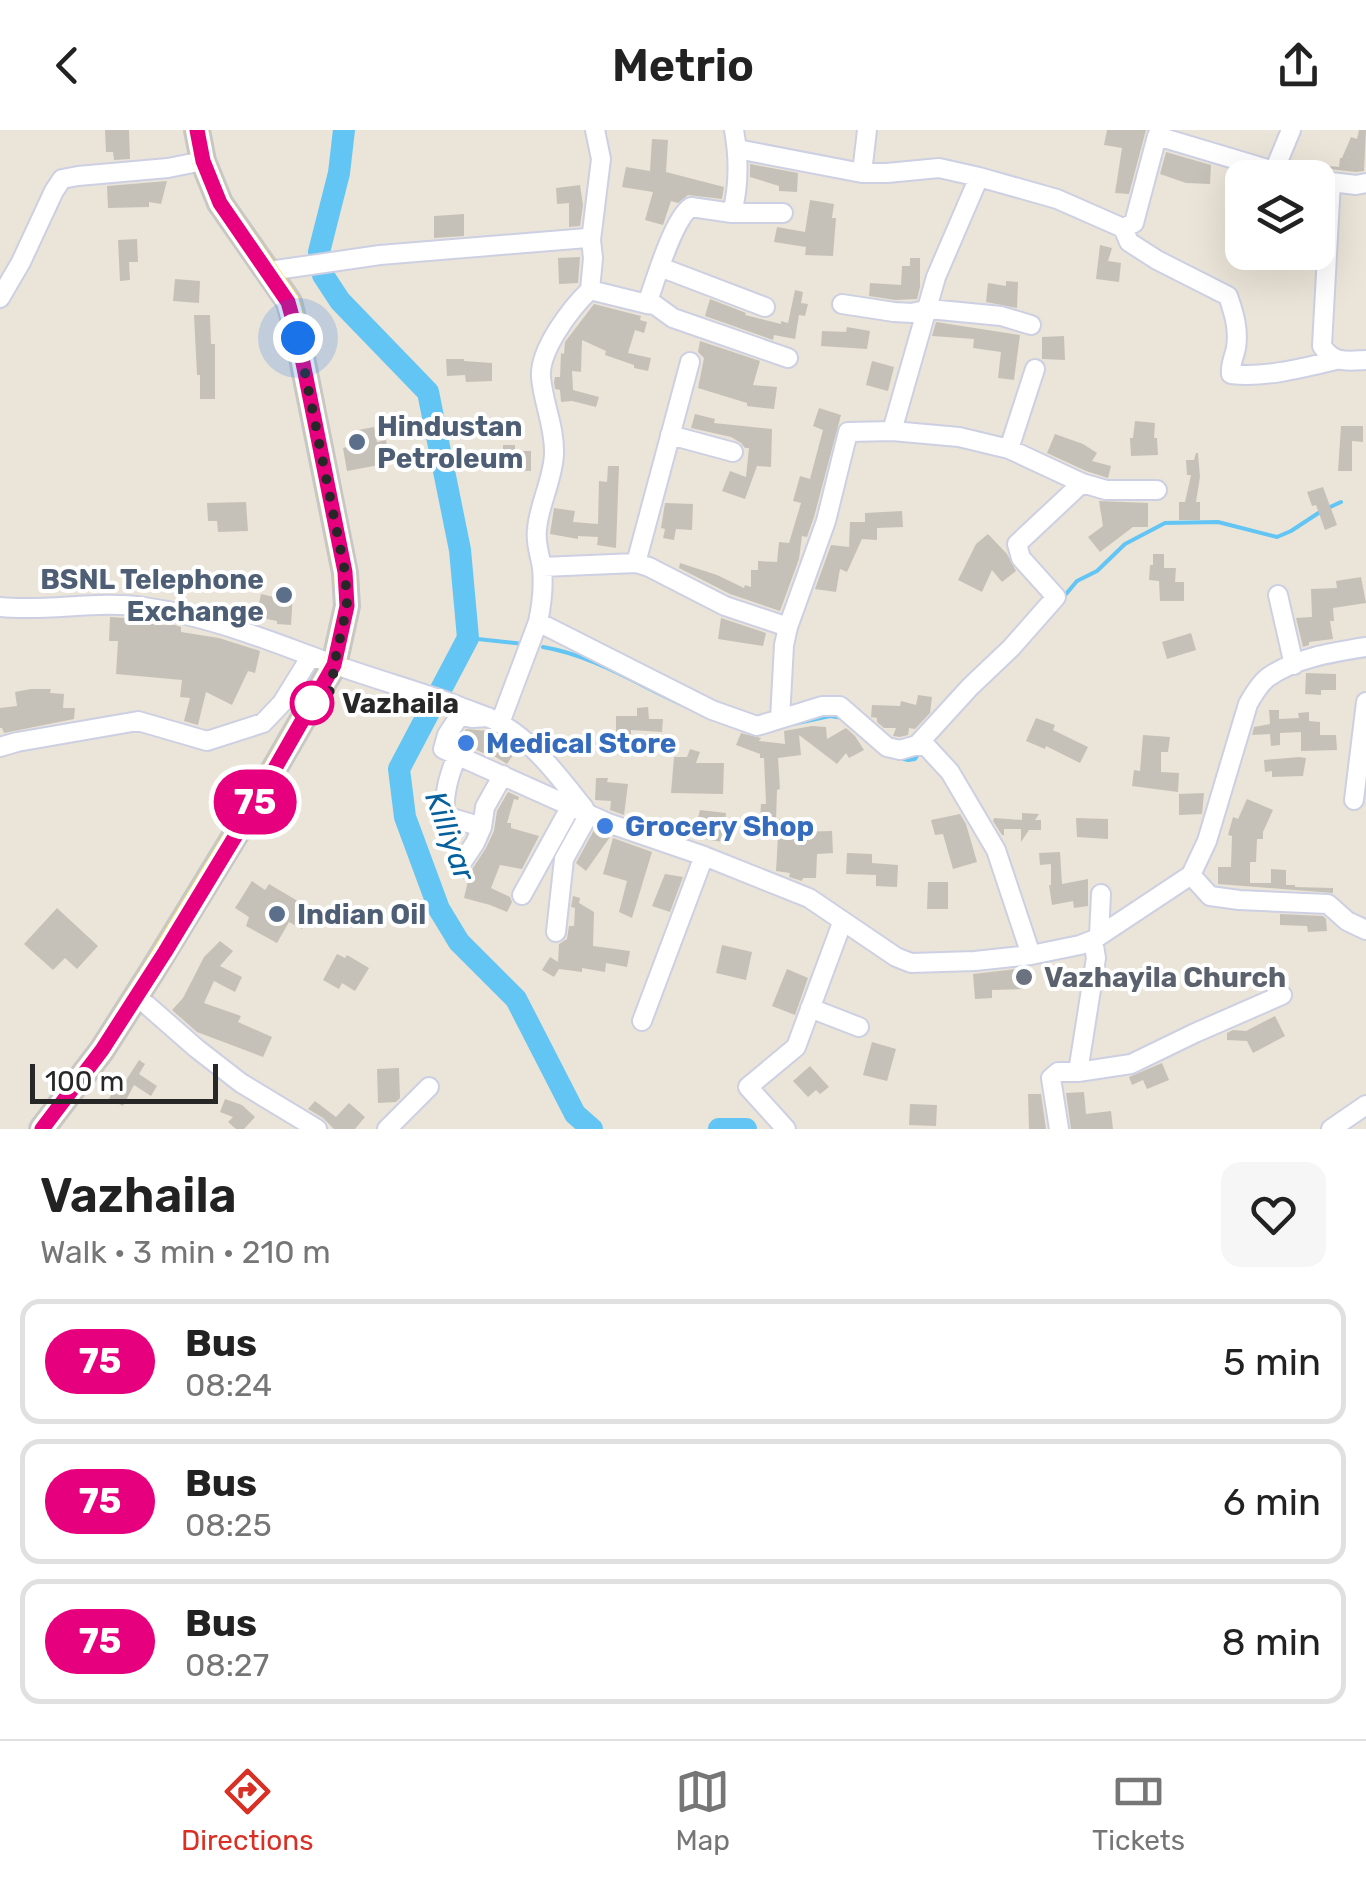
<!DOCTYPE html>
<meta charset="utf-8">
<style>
:root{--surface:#fff;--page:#f6f6f6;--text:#222;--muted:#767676;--line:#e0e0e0;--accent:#d93025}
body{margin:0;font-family:Rubik,sans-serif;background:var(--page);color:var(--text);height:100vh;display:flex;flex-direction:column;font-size:38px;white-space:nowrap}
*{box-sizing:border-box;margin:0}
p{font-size:32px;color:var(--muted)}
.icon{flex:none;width:55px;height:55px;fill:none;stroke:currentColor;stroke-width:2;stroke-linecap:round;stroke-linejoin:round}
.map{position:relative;height:999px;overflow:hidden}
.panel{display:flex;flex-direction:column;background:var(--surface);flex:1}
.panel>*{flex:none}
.badge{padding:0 20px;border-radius:32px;font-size:35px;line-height:65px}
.buttons{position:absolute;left:1225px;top:30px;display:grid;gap:20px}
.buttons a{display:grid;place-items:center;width:110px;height:110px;border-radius:20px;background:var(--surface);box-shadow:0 10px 40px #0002;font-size:50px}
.scale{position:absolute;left:30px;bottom:25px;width:188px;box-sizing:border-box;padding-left:10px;border:5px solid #272727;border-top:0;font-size:28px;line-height:35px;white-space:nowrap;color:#272727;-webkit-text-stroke:8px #fff;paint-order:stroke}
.you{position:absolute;width:50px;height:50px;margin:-25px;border:8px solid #fff;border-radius:50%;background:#1a73e8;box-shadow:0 0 0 15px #1a73e833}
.map>.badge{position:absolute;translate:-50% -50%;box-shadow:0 0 0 5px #fff}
.round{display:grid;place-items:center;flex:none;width:105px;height:105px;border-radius:20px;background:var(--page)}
.summary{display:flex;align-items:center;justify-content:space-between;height:170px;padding:0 40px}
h1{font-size:48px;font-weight:600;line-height:75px}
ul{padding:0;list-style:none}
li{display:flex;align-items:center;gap:30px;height:125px;margin:0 20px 15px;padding:0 20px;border:5px solid var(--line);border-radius:20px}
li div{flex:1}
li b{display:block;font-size:38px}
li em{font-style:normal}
li .badge{min-width:110px;font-weight:700;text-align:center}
header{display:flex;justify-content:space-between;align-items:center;height:130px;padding:0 40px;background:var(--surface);font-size:45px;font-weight:600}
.tab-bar{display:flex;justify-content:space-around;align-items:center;height:140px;border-top:2px solid var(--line);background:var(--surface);font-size:28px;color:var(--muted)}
.tab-bar a{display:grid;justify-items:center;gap:5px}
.tab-bar .current{color:var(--accent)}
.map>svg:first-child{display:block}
</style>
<header><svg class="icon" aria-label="back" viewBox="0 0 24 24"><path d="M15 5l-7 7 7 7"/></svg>Metrio<svg class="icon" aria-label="share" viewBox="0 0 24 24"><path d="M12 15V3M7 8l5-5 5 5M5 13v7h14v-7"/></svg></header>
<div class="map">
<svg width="1366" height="999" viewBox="0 0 1366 999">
<rect width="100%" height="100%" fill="#ebe4d8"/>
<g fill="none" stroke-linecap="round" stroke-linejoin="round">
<path stroke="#63c5f4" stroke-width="4" d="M1328,378L1341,372
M1061,470L1077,451L1097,441L1125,414L1165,393L1218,392L1277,407L1291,401L1320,382
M468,508L524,514
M543,517C596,526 641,557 690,578
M793,594L830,586L843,588
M897,627L908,630L915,629L919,623"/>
<path stroke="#63c5f4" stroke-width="22" d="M319,122L339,43L344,0
M323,145L340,171L428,262L460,420L468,508L399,639L405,687L439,779L459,812L516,869L575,984L592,999
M719,999H746"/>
</g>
<path fill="#c6c1b8" d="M105,0H129L130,29L114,30L113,22H106Z
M1107,0H1146L1129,64L1115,63L1122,18L1104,15Z
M1359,0H1366L1364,41L1356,42L1329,39V36L1339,37L1340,28H1342L1351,7L1357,9Z
M652,9L668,10L666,42L724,57L722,69L688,65L678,73L671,71L663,95L645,90L653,62L622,57L626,37L650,41Z
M1166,22L1211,35L1210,54L1186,53L1160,44Z
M750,34L798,43L797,62L779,61V56L750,47Z
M167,51L161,74L149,72V77L108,78L107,56Z
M580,55L583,75L580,96L569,97V73L557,74L556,58Z
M810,70L834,74L832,88H836L833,126L805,125L806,117L774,112L777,97L805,102Z
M464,84V106L434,108V86Z
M137,109L138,132H129L130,150L120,151L118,110Z
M1100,115L1112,118L1108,131L1121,133L1119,152L1096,149Z
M580,127L578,153L559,154L558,128Z
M910,128H920V157L917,169L895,170L869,166L870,153L901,155L902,136H910Z
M175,149L200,151L199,173L173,171Z
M1006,151L1018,152L1017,178L986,172L988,153L1006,156Z
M795,160L803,162L801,173L808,174L805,186L799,185L795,209L774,205L773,210L705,186L710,169L746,183L745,185L781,194V191L788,193Z
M594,174L641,186L640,190L647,192L644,203L635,200L628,223L651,228L648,241L634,238V235L605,225L606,221L582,210L581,242L572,241L573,260L599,267L596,277L572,271L561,272L560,260L555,259L554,252L555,247H560L561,223L564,224L565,212Z
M194,185H210L211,214H215V269H200V245H197Z
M936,192L1020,205L1014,250L998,248L1001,222L973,218L974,209L932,206Z
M847,197L870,201L867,219L821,216L822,201L846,202Z
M1064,206L1065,230L1042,229V207Z
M700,211L760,231L753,255L777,257L774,279L747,276V273L698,258L704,228L698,222Z
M446,229H464V231L492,233V251L466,252L465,245L447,246Z
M872,231L894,237L888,261L866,255Z
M819,278L841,285L814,387L807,407L802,406L799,429L780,481L730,464L679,438L680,433L717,445L744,458L745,455L751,457V440H758V431L777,432L779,412L789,413L801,373L793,371L800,346L810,349L823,300L813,296Z
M695,284L715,289L714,293L772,299L771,337L757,336L745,369L722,361L730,341L746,347L749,318H745L741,313L731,307L691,298Z
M1135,291L1155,293L1154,308H1157L1158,325L1131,326L1130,308H1133Z
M1341,296H1363V312L1352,311V341H1338Z
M374,297L377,312L386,310L390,333L347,341L343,318L361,314L358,300Z
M1055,304L1083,314L1097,323L1092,331L1111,336L1108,348L1086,341L1047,323Z
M503,315H515V321H531V341L503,340Z
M1196,323H1198L1200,347L1196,372H1200V390H1179V372H1185L1191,345H1187L1186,330H1194Z
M608,336H619L616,418L597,415L598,407L578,406V409L550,404L554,378L575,381L573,392L598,394L599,351L607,352Z
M1323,357L1337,395L1325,400L1316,375L1312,376L1307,362Z
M1099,371L1148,373V397H1133L1100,422L1088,407L1103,396Z
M246,372L248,401L218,402L217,391H208L207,373Z
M665,373L693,374L692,400L676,399L674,410L663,408L665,399L661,398Z
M902,381L903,397L877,398V410L862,409L847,442L840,439L836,462L815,459L831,415L849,417L850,392H865V383Z
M988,404L1007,424L1016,441L1002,452L992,440L982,462L958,450L976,414Z
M1153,424H1164V438H1176L1175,452H1184V471H1160L1159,451L1149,450L1150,435H1153Z
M1361,447L1366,473L1333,478L1334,491H1330L1333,509L1309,512V515L1303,517L1296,488L1312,487L1311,459L1337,458L1336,451Z
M272,462L293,463L291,495L277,494V491L256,487L261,464L274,467Z
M110,487L142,489L159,492V495H175L181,497V502L219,508L260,521L255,543L248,541L232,575L206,562L198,595L184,591L190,568L180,567L182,550L116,544L118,511H109Z
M721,488L766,503L763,516L718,509Z
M1191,503L1196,520L1167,529L1162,512Z
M1306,543L1336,544V560H1321V565L1305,564Z
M31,559H51L50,563L64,564L63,578H75L74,589L4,603L2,598H0V578L17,576L15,562Z
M918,565L932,567L930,583L915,599L909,598L908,605L900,607L893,606L896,598H884L877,592V588L871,587L872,575L900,576L901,571L916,575Z
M648,577L649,589H663L662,602L631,600V609H616V586H637V578Z
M1269,580H1279V589L1299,588L1298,583L1309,582V591L1320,592V605H1336L1337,620L1301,621V602L1280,603V615L1271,616L1270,604L1252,605L1254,597L1270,594Z
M1036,588L1055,595L1053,600L1088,617L1080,633L1046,616L1045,619L1026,611Z
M812,596L826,597L827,609L846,598L855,606L864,620L849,628L846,623L837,634L799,605L801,625L778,628L780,659L777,660L776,691H760L761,674H766L764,628H760V624L736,615L741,603L761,608L759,611L785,614L784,601Z
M466,599L488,601L496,606L495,609L515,622L507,634L489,623L488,625L458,612Z
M1143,605L1170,607L1168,622H1161V642L1179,643L1178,662L1132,656L1134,640L1140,641Z
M690,619L700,622L696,633H724L723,664L671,663L674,627H687Z
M1299,627L1306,628L1303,646L1272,647V641L1265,642L1264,630Z
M596,648H608L607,652L628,654L624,685L610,680L611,671L595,670Z
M508,662L519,667L518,670L514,669L507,693H511V698L539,706L522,739L500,735L491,758L510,767L512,772L507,782L490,775L464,768L468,751L463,749L471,741L486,718L494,701L497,681Z
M1204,663L1202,684L1179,685V664Z
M1247,669L1273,680L1263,702V709H1257L1256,732H1250V753H1271V739L1286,740V755H1295V757L1333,758V763L1218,754V737H1231L1232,706L1228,705L1233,687L1238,689Z
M700,680L726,683L723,712L693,707Z
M1022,683L1039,684L1035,690H1041V700H1029L1021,712V699H1004V705H1002L993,691L994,688L1022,690Z
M960,684L966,694L977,732L953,739L943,704L935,705L931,690Z
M1076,688L1108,689V709L1077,707Z
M779,689L796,690V702L832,701L833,723L817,724L816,748H803L802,751L789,747L790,743L776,741Z
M594,700L610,707L586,741L576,733Z
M613,708L652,722L632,788L619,782L627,751L603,744Z
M1060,722L1062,754L1088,749V776L1074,778L1073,771L1052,775L1049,755H1051V734L1040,735L1039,723Z
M847,723L872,724V733L898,735L897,757L876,756V745L846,744Z
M665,744L683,747L670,782L652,776Z
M252,751L265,760L269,754L313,780L302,799L289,792L277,813L246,796L249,787L235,778Z
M928,752H948V779H927Z
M573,766L580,768L579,773L594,782L593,816L630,821L627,837L606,833L605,842L582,838V842L559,839L554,847L542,840L550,827L558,832L559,814L567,809L569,796H574L575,778L571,777Z
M57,778L98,816L77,839L65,828L53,840L24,814Z
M1280,784L1323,786L1326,789L1327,801L1308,802L1307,796L1280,795Z
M220,811L233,821L220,836L242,847L235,862L214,851L204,873L241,886L238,892L272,907L263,927L197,902L172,880L183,868L204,827Z
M722,815L752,822L746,850L716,843Z
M337,824L345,828L347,825L369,838L355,861L342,853L339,859L323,850Z
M1024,838V859L992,860V868L975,869L973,844Z
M787,839L808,848L795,885L772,876Z
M1275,886L1285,906L1253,923L1247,911L1227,910V903L1233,900L1246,901Z
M872,912L896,919L887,951L863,945Z
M139,930L145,934L139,944L157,956L151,966L134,955L123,976L109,969L117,952L123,955Z
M1162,933L1169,950L1147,959L1143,950L1132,955L1129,947Z
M810,936L829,957L820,964L816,960L808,967L793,951Z
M399,938L400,968L396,972L378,973L377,939Z
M1084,962L1086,984L1111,981L1113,999H1071L1066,963Z
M1028,964H1041L1046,999H1029Z
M225,969L242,975L255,987L244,999H236L228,992L233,987L220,982Z
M315,971L336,987L349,973L365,987L355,999H334L323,988L308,979Z
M910,974L937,975L936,996L909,995Z"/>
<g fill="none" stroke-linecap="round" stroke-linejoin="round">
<defs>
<path id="minor" d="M867,0L862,43H887L939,38L979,47
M737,19L862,43
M1274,41L1291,0
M1318,49L1331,52L1322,216C1333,234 1347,231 1366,230
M1331,52L1356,55L1366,53
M732,83C739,56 739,28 734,0
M1123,98L1129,112L1157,130L1228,166C1234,183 1239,200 1236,218C1234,228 1230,234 1231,244C1265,248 1303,238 1336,230
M591,110L601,29L595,0
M660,137L765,177
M269,141L380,125L587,108L591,110L593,128L590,160
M0,168L21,132L54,61L62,49L78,46L168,38L203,31
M647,174L655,175L673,188L788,228
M842,174L894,182L912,183L929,179L1001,186L1031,195
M892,301L959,307L1009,319L1082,353L1106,360H1157
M670,305L733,322
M1009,319L1035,239
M636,433L690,232
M542,437L636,433L649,437L725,476L788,497
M1278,465L1294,535
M0,477C48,482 98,470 144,477C214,487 269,511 333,534C374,549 415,560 456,575C470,581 485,585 498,592C534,612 559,647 584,678
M538,492C542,473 544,457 542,438C540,424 535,413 537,399C539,374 553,350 554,324C555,297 543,273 541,247C539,220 571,178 590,160L647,174C655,152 673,89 691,77L732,83H783
M488,587L472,588L460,585L447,605L443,619L608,693L704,726L809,768L896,827L911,833L975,831L1031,825L1080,815L1093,810L1191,745L1207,711L1248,574C1253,565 1259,555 1267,548C1294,528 1334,522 1366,517
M780,589L822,576H840L887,617L900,620L917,615L927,617L950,642L996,720L1031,825
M500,593L538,492L712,580L757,596L780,589L784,515L788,497L826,391L848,302L892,301L936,147L979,47L1057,69L1123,98L1134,93L1157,6L1274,41L1309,48
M917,615L970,557L1011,518L1056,467L1021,428L1017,414L1082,353
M0,617L17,612L138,591L207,611L263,593L282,573L311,526
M457,625C449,646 443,664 445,686L482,697
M1354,670L1366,572
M461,734L475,713L482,697L485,677L503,645
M1191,745L1210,766L1239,770L1328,774L1347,791L1366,800
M522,765L571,676
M556,802L564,729L589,684
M1099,805L1101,764
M147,875L196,918L241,953L317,999
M810,878L859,897
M642,891L704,726
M1078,942L1131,934L1195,903L1282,865
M387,999L429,957
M786,999L748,957L796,917L842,793
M1059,999L1051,948L1058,942H1078L1096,828L1093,810
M1331,999L1366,975"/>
<path id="major" d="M42,999L102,920L153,840L250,681L334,535L347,476L345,443L298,208L289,172L220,73L203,31L197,0"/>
</defs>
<use href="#minor" stroke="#cdd0e2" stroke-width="22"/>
<use href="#major" stroke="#c7c7c7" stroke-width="28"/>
<use href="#minor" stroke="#fff" stroke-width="18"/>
<use href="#major" stroke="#f7da50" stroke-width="22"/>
</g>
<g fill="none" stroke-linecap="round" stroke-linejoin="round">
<defs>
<path id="line" d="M42,999L102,920L165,822L250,682L334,535L347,476L345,442L298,208L288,172L220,73L203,31L197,0"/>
</defs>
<use href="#line" stroke="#fff" stroke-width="22"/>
<use href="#line" stroke="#e6007e" stroke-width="15"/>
<path stroke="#272727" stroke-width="10" stroke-dasharray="0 18" d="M298,208L345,442L347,476L334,535L332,556L322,578L312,573"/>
</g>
<g fill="#5c6f8a" stroke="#fff" stroke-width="4">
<circle cx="357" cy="312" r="10"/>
<circle cx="284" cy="465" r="10"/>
<circle cx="277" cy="784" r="10"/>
</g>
<circle fill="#fff" stroke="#e6007e" stroke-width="5" cx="312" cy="573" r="20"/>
<g fill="#3f7fe0" stroke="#fff" stroke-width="4">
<circle cx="466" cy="613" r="10"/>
<circle cx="605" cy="696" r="10"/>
</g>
<circle fill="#6b7280" stroke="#fff" stroke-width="4" cx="1024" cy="847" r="10"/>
<g text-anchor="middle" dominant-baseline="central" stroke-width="8" stroke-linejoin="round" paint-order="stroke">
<g font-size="28" font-weight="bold" fill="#4e5e75" stroke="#fff" text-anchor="start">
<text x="377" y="296">Hindustan<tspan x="377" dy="32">Petroleum</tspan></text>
<text x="264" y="449" text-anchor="end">BSNL Telephone<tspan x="264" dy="32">Exchange</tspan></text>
<text x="297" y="784">Indian Oil</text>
</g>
<g font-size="28" font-weight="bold" fill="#272727" stroke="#fff" text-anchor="start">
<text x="342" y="573">Vazhaila</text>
</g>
<g font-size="28" font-weight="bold" fill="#366cbe" stroke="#fff" text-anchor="start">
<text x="486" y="613">Medical Store</text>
<text x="625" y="696">Grocery Shop</text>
</g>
<g font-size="28" font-weight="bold" fill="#5b616d" stroke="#fff" text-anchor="start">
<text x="1044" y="847">Vazhayila Church</text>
</g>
<g font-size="30" font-style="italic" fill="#06609c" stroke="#fff">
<text transform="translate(450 706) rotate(70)">Killiyar</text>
</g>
</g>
</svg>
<div class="buttons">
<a><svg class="icon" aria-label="layers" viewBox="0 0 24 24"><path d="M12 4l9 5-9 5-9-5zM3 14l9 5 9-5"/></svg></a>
</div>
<div class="scale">100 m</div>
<div class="you" style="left:298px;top:208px"></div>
<b class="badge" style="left:255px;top:672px;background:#e6007e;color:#fff">75</b>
</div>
<section class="panel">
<div class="summary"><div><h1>Vazhaila</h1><p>Walk · 3 min · 210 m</p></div><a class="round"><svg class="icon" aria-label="heart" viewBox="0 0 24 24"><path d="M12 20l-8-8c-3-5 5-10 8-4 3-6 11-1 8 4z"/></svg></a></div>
<ul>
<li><span class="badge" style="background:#e6007e;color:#fff">75</span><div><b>Bus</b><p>08:24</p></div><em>5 min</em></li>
<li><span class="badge" style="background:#e6007e;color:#fff">75</span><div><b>Bus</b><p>08:25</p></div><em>6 min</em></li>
<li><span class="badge" style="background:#e6007e;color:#fff">75</span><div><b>Bus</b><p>08:27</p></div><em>8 min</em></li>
</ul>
</section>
<nav class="tab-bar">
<a class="current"><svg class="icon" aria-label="directions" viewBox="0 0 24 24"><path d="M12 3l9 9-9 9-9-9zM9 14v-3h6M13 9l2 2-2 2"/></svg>Directions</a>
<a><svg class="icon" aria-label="map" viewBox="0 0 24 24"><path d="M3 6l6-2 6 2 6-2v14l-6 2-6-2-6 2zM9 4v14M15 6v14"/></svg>Map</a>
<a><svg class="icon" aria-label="tickets" viewBox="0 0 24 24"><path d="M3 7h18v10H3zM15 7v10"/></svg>Tickets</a>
</nav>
